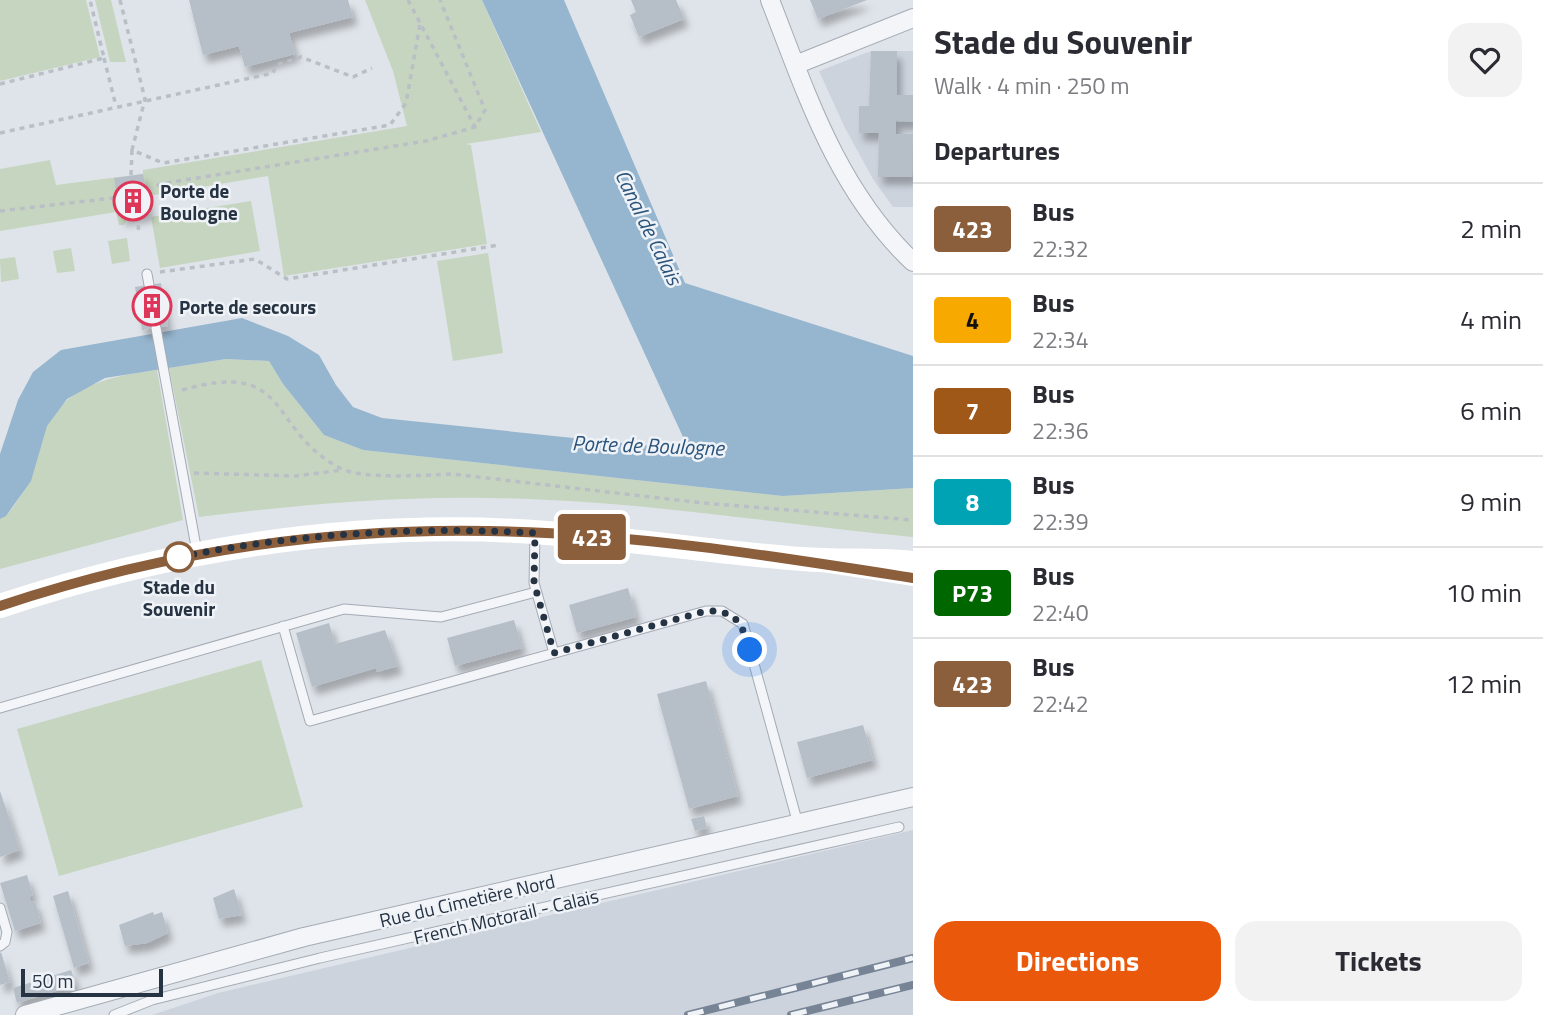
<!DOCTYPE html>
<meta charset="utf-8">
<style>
:root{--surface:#fff;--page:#f2f2f3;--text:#2b2b33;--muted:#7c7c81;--line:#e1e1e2;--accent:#ea580c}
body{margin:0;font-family:"Titillium Web",sans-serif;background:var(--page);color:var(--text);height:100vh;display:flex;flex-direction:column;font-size:26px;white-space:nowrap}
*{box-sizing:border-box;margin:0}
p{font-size:23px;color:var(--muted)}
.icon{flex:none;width:38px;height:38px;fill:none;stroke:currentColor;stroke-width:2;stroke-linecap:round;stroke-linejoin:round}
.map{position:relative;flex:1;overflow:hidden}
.drawer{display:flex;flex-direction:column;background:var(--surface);width:630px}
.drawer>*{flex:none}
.badge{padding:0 14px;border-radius:5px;font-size:24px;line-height:46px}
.scale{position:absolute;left:21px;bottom:18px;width:142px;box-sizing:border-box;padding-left:7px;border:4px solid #263343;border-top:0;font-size:19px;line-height:24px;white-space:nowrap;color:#263343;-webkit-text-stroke:5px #eff3f7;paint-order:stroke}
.you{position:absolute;width:35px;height:35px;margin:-18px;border:5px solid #fff;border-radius:50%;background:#1a73e8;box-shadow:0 0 0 10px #1a73e833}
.map>.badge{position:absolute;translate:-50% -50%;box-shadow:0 0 0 4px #fff}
h2{padding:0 21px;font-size:26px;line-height:63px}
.round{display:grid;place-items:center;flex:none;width:74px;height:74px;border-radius:21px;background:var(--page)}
.head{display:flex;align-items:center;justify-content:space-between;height:119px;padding:0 21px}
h1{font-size:33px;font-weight:700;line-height:52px}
.cta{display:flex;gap:14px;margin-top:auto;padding:14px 21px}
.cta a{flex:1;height:80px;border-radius:21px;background:var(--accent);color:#fff;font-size:28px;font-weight:700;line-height:80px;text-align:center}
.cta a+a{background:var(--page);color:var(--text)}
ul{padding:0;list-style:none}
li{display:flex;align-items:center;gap:21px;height:91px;padding:0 21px;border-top:2px solid var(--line)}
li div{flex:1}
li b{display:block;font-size:26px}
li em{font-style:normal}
li .badge{min-width:77px;font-weight:700;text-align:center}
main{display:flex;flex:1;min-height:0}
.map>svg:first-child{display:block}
</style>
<main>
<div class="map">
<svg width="913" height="1015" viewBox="0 0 913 1015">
<defs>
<filter id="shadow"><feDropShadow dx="4.5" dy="8" stdDeviation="3.5" flood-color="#0004"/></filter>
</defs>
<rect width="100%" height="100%" fill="#dfe4ea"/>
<path fill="#cdd3dd" d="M871,51H913V207H893L873,179L845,128L819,71Z
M913,830V1015H152L218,993Z"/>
<path fill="#c6d5bf" d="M0,0H86L100,57L0,81Z
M95,0H111L126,62H110Z
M365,0H482L541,132L466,144L471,145L487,244L284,276L268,176L148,196L150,213L131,216L123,225H119L116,212L0,231V169L50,160L56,185L143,174V170L407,126L393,71Z
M251,201L260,251L160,268L151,217Z
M127,238L130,261L112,264L108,241Z
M71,248L75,271L57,273L53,251Z
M488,253L503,353L453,361L437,261Z
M15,257L19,279L1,282L0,259Z
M226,359L269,361L283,384L324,435L363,450L783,496L913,488V537C773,523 631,500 490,498C392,496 296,505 199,517L169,368Z
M157,370L183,520L0,569V519C10,514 15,504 21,495C37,474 36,449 47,426C69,383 114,376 157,370Z
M261,660L303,807L59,876L17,729Z"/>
<path fill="#96b5ce" d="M482,0H564L685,283L913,356V488L783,496L363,450L324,435L283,384L269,361L226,359L105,378L67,399L47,426L31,481L6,516L0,519V454L18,400L33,372L61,350L242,318L288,336L319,355L336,385L353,407L382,418L689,450Z"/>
<path fill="#b6bec8" filter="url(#shadow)" d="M189,0H348L353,17L289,33L295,54L245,67L239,46L203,55Z
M631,0H676L684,19L639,37L630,15L636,12Z
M810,0H867L818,19Z
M871,51H897V95H913V122L896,121V134H913L912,177H878L879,133H859V106H869Z
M143,174L150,213L121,218L114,178Z
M161,283L168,326L142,330L135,287Z
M628,588L636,617L577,633L569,605Z
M514,620L522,648L455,666L447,638Z
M329,623L335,644L385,630L398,666L377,672L376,668L312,687L296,633Z
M706,681L738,796L689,809L657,694Z
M863,725L873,760L807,778L797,742Z
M0,791L20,850L0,857Z
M704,816L707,828L695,831L691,819Z
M27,875L33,895L29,897L31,902L35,901L41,923L15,931L0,883Z
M234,889L242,915L219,919L213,898Z
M68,891L89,963L74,968L53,896Z
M153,912L154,915L162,912L168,933L147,943L125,946L119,925Z
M1,952L10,982L0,985V953Z
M71,970L76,985L17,1003L13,988Z"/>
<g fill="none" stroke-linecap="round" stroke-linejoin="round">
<defs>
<path id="lane" d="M147,274L149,285
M156,328L197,552
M535,534L534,583L554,653
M283,626L310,721L706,611H722L743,624L798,824
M0,708L344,609L441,617L536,592
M0,908L7,932L5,942L0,946
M114,1015L152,1000L320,958L899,827"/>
<path id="street" d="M770,0C807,95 837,190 913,262
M795,65L913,18
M25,1015L304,937L913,797"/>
</defs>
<use href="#lane" stroke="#a4abb5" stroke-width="11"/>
<use href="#street" stroke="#a4abb5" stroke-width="20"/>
<path stroke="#babfc5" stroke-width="3.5" stroke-dasharray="5 5" stroke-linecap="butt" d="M120,0L145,99L132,150L163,163L390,125L406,103L420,24
M408,0L475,127
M104,58L116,106
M0,84L104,58L90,0
M0,133L273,73L276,65L301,57L353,77L372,68
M131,175L132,150
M0,211L139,195L160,184L426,141L475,127L485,110L440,0
M137,215L139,234
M160,272L255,259L287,279L499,245
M182,390C293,358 267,430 340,468C362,480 426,475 452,474L703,503L913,520
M194,473L296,476L342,470"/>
<use href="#lane" stroke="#f3f5f8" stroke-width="9"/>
<use href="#street" stroke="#f3f5f8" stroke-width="18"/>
<path stroke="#fff" stroke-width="24" d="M0,606C166,551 342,522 517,531C612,536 707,552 802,559C839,562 876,559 913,563"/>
<defs>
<path id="rail" d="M688,1015L913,958
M791,1015L913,985"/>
</defs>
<use href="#rail" stroke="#778496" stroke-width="8"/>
<use href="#rail" stroke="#eff3f7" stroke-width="5" stroke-dasharray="16" stroke-linecap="butt"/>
</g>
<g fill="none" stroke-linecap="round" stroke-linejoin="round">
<defs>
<path id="line" d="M0,606C158,553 321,528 488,531C630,533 773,556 913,578"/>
</defs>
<use href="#line" stroke="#fff" stroke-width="16"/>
<use href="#line" stroke="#8b5e3c" stroke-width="10"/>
<path stroke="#263343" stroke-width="7" stroke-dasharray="0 12.6" d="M179,557L174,558C292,534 415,526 535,533L534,583L554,653L706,611C736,610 742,623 750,650"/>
</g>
<defs>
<symbol id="building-ring" viewBox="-11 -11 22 22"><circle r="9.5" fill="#eff3f7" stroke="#de3659" stroke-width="1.5"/><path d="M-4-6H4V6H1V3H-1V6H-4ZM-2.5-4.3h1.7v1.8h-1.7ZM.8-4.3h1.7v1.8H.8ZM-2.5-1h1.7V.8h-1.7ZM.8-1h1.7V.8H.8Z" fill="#de3659"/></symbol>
</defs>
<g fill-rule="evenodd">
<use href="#building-ring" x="111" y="179" width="44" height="44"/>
<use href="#building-ring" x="130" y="284" width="44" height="44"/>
</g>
<circle fill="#fff" stroke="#8b5e3c" stroke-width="3.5" cx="179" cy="557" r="14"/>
<g text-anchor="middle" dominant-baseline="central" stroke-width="5" stroke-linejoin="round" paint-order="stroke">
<g font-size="19" font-weight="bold" fill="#263343" stroke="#eff3f7" text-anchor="start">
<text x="160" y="190">Porte de<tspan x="160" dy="22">Boulogne</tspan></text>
<text x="179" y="306">Porte de secours</text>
</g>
<g font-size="19" font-weight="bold" fill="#263343" stroke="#eff3f7">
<text x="179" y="586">Stade du<tspan x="179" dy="22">Souvenir</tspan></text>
</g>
<g font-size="19" fill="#263343" stroke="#eff3f7">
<text transform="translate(467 900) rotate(-13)">Rue du Cimetière Nord</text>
<text transform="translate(506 916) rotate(-13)">French Motorail - Calais</text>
</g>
<g font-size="21" font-style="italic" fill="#2b547c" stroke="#eff3f7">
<text transform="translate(649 227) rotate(64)">Canal de Calais</text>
<text transform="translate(648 445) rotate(2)">Porte de Boulogne</text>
</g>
</g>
</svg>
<div class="scale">50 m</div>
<div class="you" style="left:750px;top:650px"></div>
<b class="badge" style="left:592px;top:537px;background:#8b5e3c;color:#fff">423</b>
</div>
<section class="drawer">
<div class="head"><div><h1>Stade du Souvenir</h1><p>Walk · 4 min · 250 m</p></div><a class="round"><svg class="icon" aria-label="heart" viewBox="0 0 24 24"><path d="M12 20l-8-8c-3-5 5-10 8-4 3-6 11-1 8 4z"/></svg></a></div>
<h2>Departures</h2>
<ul>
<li><span class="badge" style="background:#8b5e3c;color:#fff">423</span><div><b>Bus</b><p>22:32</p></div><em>2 min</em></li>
<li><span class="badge" style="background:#f7a900;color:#111">4</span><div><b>Bus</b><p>22:34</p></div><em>4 min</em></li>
<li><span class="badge" style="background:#9f5818;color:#fff">7</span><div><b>Bus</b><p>22:36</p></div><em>6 min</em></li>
<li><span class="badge" style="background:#00a3b4;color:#fff">8</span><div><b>Bus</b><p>22:39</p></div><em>9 min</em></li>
<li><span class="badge" style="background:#060;color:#fff">P73</span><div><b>Bus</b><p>22:40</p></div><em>10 min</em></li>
<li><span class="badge" style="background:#8b5e3c;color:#fff">423</span><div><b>Bus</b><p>22:42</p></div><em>12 min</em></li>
</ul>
<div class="cta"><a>Directions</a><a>Tickets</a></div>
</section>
</main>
